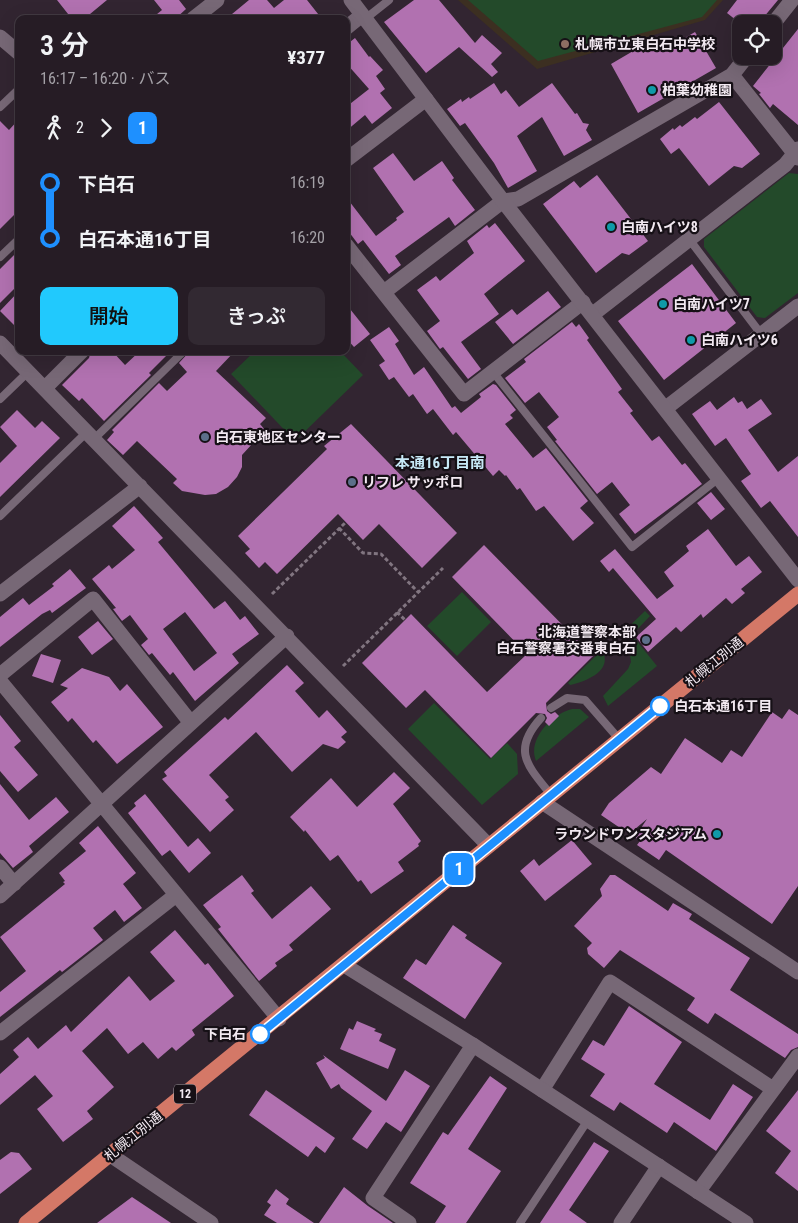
<!DOCTYPE html>
<html lang="ja">
<meta charset="utf-8">
<style>
:root{--surface:#261c25;--page:#322932;--text:#f1f3f6;--muted:#a4a1a7;--line:#423a42;--accent:#21c9fd}
body{margin:0;font-family:"Roboto Condensed","Noto Sans JP",sans-serif;background:var(--page);color:var(--text);height:100vh;display:flex;flex-direction:column;font-size:19px;white-space:nowrap}
*{box-sizing:border-box;margin:0}
p{font-size:16px;color:var(--muted)}
.icon{flex:none;width:28px;height:28px;fill:none;stroke:currentColor;stroke-width:2;stroke-linecap:round;stroke-linejoin:round}
.map{position:relative;flex:1;overflow:hidden}
.panel{position:absolute;left:15px;top:15px;width:335px;height:340px;display:flex;flex-direction:column;background:var(--surface);border-radius:10px;box-shadow:0 5px 20px #0002,0 0 0 1px var(--line)}
.panel>*{flex:none}
.badge{padding:0 10px;border-radius:8px;font-size:18px;line-height:32px}
.fabs{position:absolute;left:732px;top:15px;display:grid;gap:10px}
.fabs a{display:grid;place-items:center;width:50px;height:50px;border-radius:10px;background:var(--surface);box-shadow:0 5px 20px #0002,0 0 0 1px var(--line);font-size:25px}
.map>.badge{position:absolute;translate:-50% -50%;box-shadow:0 0 0 2px #fff}
.legs{display:flex;align-items:center;gap:8px;height:55px;padding:0 25px;font-size:16px}
.legs p{margin-inline-start:auto}
.summary{display:flex;align-items:center;justify-content:space-between;height:85px;padding:0 25px}
h1{font-size:28px;font-weight:600;line-height:38px}
.primary-button{display:flex;gap:10px;margin-top:auto;padding:10px 25px}
.primary-button a{flex:1;height:58px;border-radius:10px;background:var(--accent);color:#111;font-size:20px;font-weight:600;line-height:58px;text-align:center}
.primary-button a+a{background:var(--page);color:var(--text)}
ul{padding:0 25px;list-style:none}
li{display:flex;align-items:center;gap:18px;height:55px;font-size:19px}
li i{display:grid;place-items:center;width:8px;height:100%;margin:0 6px;background:currentColor}
li i::after{content:'';width:12px;height:12px;margin:-6px;border:4px solid;border-radius:50%;background:var(--surface)}
li p{margin-inline-start:auto}
li:first-child i{background:linear-gradient(#0000 50%,currentColor 0)}
li:last-child i{background:linear-gradient(currentColor 50%,#0000 0)}
.map>svg:first-child{display:block}
</style>
<div class="map">
<svg width="798" height="1223" viewBox="0 0 798 1223">
<rect width="100%" height="100%" fill="#322531"/>
<path fill="#3c2f21" d="M458,0H723L705,20L537,69Z"/>
<path fill="#234a2a" d="M468,0H717L702,17L538,61Z
M789,173L798,174V293L765,318L757,317L704,247V239Z
M255,351H340L363,375L295,441L231,374Z
M462,592L491,622L457,656L427,626Z
M645,611L650,616L632,635L657,666L608,706L603,696L628,669L631,662L630,655L621,634Z
M602,650C614,671 585,682 570,685L568,683Z
M434,703L490,759L507,743L517,754L518,774L482,805L408,729Z
M572,709H580L589,717L536,761C527,739 552,714 572,709Z"/>
<path fill="#b171b0" fill-rule="evenodd" d="M57,0H107L84,19H72Z
M154,0H179L186,9L175,19H151L162,10Z
M249,0H267L274,8L284,0H307L322,19H226Z
M414,0H439L475,43L482,35L502,53L491,64L498,72L492,77L459,47L426,73L384,22Z
M737,0H778L758,24H741L727,13Z
M798,29V125L773,104L770,108L759,94L761,93L753,86Z
M695,32L716,68L638,113L611,64L640,47L643,53L660,43L664,50Z
M355,38L369,57L370,56L383,70L376,76L385,89L380,93L392,108L372,124L365,115L346,131V107L369,89L346,63V45Z
M494,83L501,94L506,90L519,107L552,83L575,114L577,113L583,123L589,124L586,130L592,140L564,156L542,117L517,136L537,171L508,188L494,163L465,123L460,126L447,109L461,99L462,102L469,97L470,99Z
M719,102L760,154L742,168L734,166L709,186L679,148L671,154L660,139L673,128L674,130L680,125L682,127L695,117L697,119Z
M19,119V210L0,229V121L9,130Z
M393,153L414,181L442,161L454,178L452,180L475,210L455,226L449,217L395,256L401,265L389,274L363,240L358,244L346,228V197L376,236L397,220L396,218L404,212L373,168Z
M597,175L648,241L629,255L622,253L596,273L543,204L574,181L580,188Z
M495,223L525,261L484,294L499,314L461,342L481,369L468,379L443,347L440,349L427,331L440,321L417,290L436,276L440,281L474,253L467,241L487,225L489,228Z
M19,250V284L0,303V269Z
M692,264L736,323L664,380L618,321Z
M19,291V330L0,311Z
M548,291L561,307L513,344L495,322L512,309L517,315Z
M346,304L370,334L354,347L346,338Z
M572,322L576,327L579,324L589,338L587,340L622,389L618,392L633,411L630,413L652,441L659,436L682,465L685,463L702,484L635,534L619,514L630,505L612,482L597,494L555,441L557,440L547,427L559,417L539,392L525,403L505,378L526,362L524,359Z
M389,327L399,341L395,344L414,375L424,367L452,408L455,406L461,413L481,397L479,394L493,384L496,385L516,410L510,415L513,418L505,424L533,458L546,448L588,501L580,508L594,523L573,541L544,506L536,511L520,488L517,490L506,475L505,476L499,470L493,476L456,432L453,435L433,409L427,414L413,394L409,397L394,377L389,380L379,365L385,361L370,340Z
M91,351H112L125,365L140,351H176L172,355L169,353L149,373L151,375L104,421L82,398L79,401L62,385L89,358Z
M190,351H235L216,371L266,418L260,424L265,430L242,455V467L237,477L228,487L216,494L205,495L182,491L173,483L177,479L137,441L123,455L107,440L114,432L112,430L159,383L167,391L187,372L179,363Z
M734,397L738,403L742,401L747,409L761,399L772,414L748,430L778,472L798,456V537L770,501L761,508L741,481L751,474L726,438L715,446L692,414L710,401L717,410Z
M17,410L35,428L42,421L60,438L0,497V463L17,446L0,427Z
M351,424L457,533L422,568L379,524L363,540L338,514L277,574L265,562L259,568L245,553L250,549L238,536L327,449L324,446Z
M711,492L725,509L711,520L697,503Z
M134,506L163,538L158,542L214,609L225,601L240,620L245,616L259,634L232,654L239,663L195,701L173,672L170,675L152,653L149,655L141,645L148,639L130,615L122,621L113,609L116,608L92,579L109,565L112,569L135,550L112,526ZM185,612L217,653L194,671L163,629Z
M708,529L736,566L749,556L762,572L741,589L745,593L732,604L726,598L703,618L701,614L681,632L676,627L648,652L636,637L656,619L613,568L609,572L600,561L615,549L657,599L674,586L664,572L689,551L686,546Z
M484,545L593,656L546,703L547,711L551,714L555,712L559,716L549,726L545,722L547,718L545,714L536,713L491,758L425,690L406,708L362,663L411,614L487,692L527,654L452,577Z
M70,569L86,588L52,613L50,610L42,614L0,647V617L23,598L29,605L54,586L52,584Z
M98,621L113,639L92,655L78,637Z
M41,654L61,660L53,683L32,676Z
M287,665L304,683L295,691L319,718L327,710L347,732L341,737L346,742L338,749L323,744L292,772L256,732L209,775L229,797L225,800L234,810L210,832L162,779L167,776L164,772L225,717L228,720Z
M82,668L109,677L120,691L127,684L163,727L117,764L96,740L93,743L72,718L68,722L51,702L68,688L60,685Z
M789,709L798,715V886L772,924L666,850L659,860L637,845L640,841L635,837L647,819L629,834L601,815L609,803L651,767L661,774L685,738L722,763L731,750L742,757L772,712L782,719Z
M0,715L21,741L14,747L38,775L18,792L0,771Z
M394,772L410,788L393,804L421,841L418,844L419,846L398,862L404,871L371,894L361,880L358,882L338,855L330,861L305,830L304,832L290,817L331,778L357,807Z
M0,784L29,820L56,797L69,812L29,846L33,852L13,868L0,853Z
M145,794L188,847L198,838L211,853L189,873L170,850L162,856L128,813L136,806L134,803Z
M98,826L136,873L123,884L142,908L124,922L115,910L93,928L103,940L62,972L60,970L0,1017V992L26,971L0,937L65,884L63,882L65,881L59,873L86,851L79,843Z
M572,840L592,864L545,901L520,871L534,859L539,866Z
M242,875L254,891L251,893L272,919L311,886L331,909L289,945L293,950L275,963L277,966L259,981L218,929L221,927L203,905Z
M610,875H615L668,911L673,903L692,914L689,919L750,958L730,990L798,1034V1047L791,1050L785,1058L715,1013L708,1024L687,1010L695,998L620,950L604,968L588,954L587,948L592,943L574,926L602,896L600,889Z
M453,925L467,935L465,938L502,963L465,1019L403,978L416,959L426,965Z
M175,930L205,965L208,963L234,996L192,1030L195,1035L176,1051L172,1047L158,1059L143,1042L128,1054L107,1028L82,1051L114,1087L87,1111L93,1119L63,1142L37,1109L53,1096L35,1075L0,1105V1074L19,1057L13,1050L28,1037L38,1049L66,1025L71,1032L129,976L150,1001L175,981L150,952Z
M629,1006L682,1042L654,1084L710,1120L733,1084L753,1097L716,1151L674,1122L667,1133L620,1102L614,1111L590,1096L605,1074L581,1059L593,1040L604,1046Z
M357,1021L376,1029L374,1031L382,1034L379,1041L396,1049L388,1069L340,1049L349,1028L353,1030Z
M323,1055L386,1101L405,1070L430,1086L401,1132L386,1122L367,1149L352,1139L372,1111L341,1088L339,1084L331,1089L316,1063L325,1058Z
M490,1076L507,1088L468,1149L501,1171L466,1223H435L446,1206L410,1183L443,1132L448,1135Z
M266,1090L335,1138L325,1153L316,1146L308,1157L249,1115Z
M798,1090V1191L775,1173L791,1151L766,1131Z
M594,1142L609,1151L569,1210L587,1223H540Z
M11,1152L19,1153L32,1169L0,1194V1160Z
M344,1187L368,1206L393,1223H319Z
M276,1189L289,1199L286,1204L314,1223H277L264,1215L271,1205L267,1202Z
M132,1197L171,1223H97Z"/>
<g fill="none" stroke-linecap="round" stroke-linejoin="round">
<path stroke="#817580" stroke-width="3" stroke-dasharray="4 2.5" stroke-linecap="butt" d="M339,528L363,553L381,554L418,592
M272,594L346,522
M397,612L405,620
M343,666L443,568"/>
<path stroke="#776876" stroke-width="8" d="M365,19L389,0
M0,107L19,89
M689,239L761,334
M0,257L19,239
M493,372L632,547L720,477
M0,399L28,372
M94,439L184,351
M0,516L87,432
M551,708L567,698L585,700L619,739
M541,718C511,751 528,766 551,795
M520,1223L588,1120"/>
<path stroke="#776876" stroke-width="15" d="M193,19L217,0
M773,24L792,0
M346,28L362,15
M0,37L19,53
M732,75L798,158
M346,160L426,99
M346,245L464,394L583,302
M384,292L503,201L518,199L732,75L747,56
M593,314L785,165L798,149
M0,343L488,845
M45,388L82,351
M666,408L798,306
M0,594L140,486
M0,675L93,599L191,723
M0,681L279,1019
M542,802L798,972
M0,867L14,884
M0,896L287,636
M0,1033L176,895
M542,1090L610,982L773,1089
M109,1154L211,1223
M698,1192L798,1056
M409,1223L373,1198L473,1045
M621,1223L659,1166"/>
<path stroke="#776876" stroke-width="15" d="M351,0L503,201L798,580
M344,965L473,1045L746,1223"/>
<path stroke="#d47867" stroke-width="15" d="M26,1223L798,594"/>
</g>
<g fill="none" stroke-linecap="round" stroke-linejoin="round">
<defs>
<path id="line-1" d="M260,1034L660,706"/>
</defs>
<use href="#line-1" stroke="#fff" stroke-width="11"/>
<use href="#line-1" stroke="#1e90ff" stroke-width="8"/>
</g>
<circle fill="#8d6e63" stroke="#161016" stroke-width="2" cx="565" cy="44" r="5"/>
<g fill="#0f9aa8" stroke="#161016" stroke-width="2">
<circle cx="652" cy="90" r="5"/>
<circle cx="611" cy="227" r="5"/>
<circle cx="663" cy="304" r="5"/>
<circle cx="691" cy="340" r="5"/>
<circle cx="717" cy="834" r="5"/>
</g>
<g fill="#5c6f8a" stroke="#161016" stroke-width="2">
<circle cx="205" cy="437" r="5"/>
<circle cx="352" cy="482" r="5"/>
<circle cx="646" cy="640" r="5"/>
</g>
<g fill="#fff" stroke="#1e90ff" stroke-width="2.5">
<circle cx="660" cy="706" r="9"/>
<circle cx="260" cy="1034" r="9"/>
</g>
<g text-anchor="middle" dominant-baseline="central" stroke-width="4.5" stroke-linejoin="round" paint-order="stroke">
<rect fill="#161016" stroke="#b0a8af" stroke-width="1" x="174" y="1084.5" width="22" height="19" rx="4"/>
<g font-size="12" font-weight="bold" fill="#f2e9f1">
<text x="185" y="1094">12</text>
</g>
<g font-size="14" font-weight="bold" fill="#f2e9f1" stroke="#161016" text-anchor="start">
<text x="575" y="44">札幌市立東白石中学校</text>
<text x="662" y="90">柏葉幼稚園</text>
<text x="621" y="227">白南ハイツ8</text>
<text x="673" y="304">白南ハイツ7</text>
<text x="701" y="340">白南ハイツ6</text>
<text x="215" y="437">白石東地区センター</text>
<text x="362" y="482">リフレ サッポロ</text>
<text x="636" y="632" text-anchor="end">北海道警察本部<tspan x="636" dy="16">白石警察署交番東白石</tspan></text>
<text x="707" y="834" text-anchor="end">ラウンドワンスタジアム</text>
</g>
<g font-size="14" fill="#f2e9f1" stroke="#161016">
<text transform="translate(714 662) rotate(-39)">札幌江別通</text>
<text transform="translate(133 1136) rotate(-39)">札幌江別通</text>
</g>
<g font-size="14" font-weight="bold" fill="#f2e9f1" stroke="#161016" text-anchor="start">
<text x="674" y="706">白石本通16丁目</text>
<text x="246" y="1034" text-anchor="end">下白石</text>
</g>
<g font-size="15" font-weight="bold" fill="#c7e8f6" stroke="#161016">
<text x="440" y="463">本通16丁目南</text>
</g>
</g>
</svg>
<div class="fabs">
<a><svg class="icon" aria-label="locate" viewBox="0 0 24 24"><circle cx="12" cy="12" r="6"/><path d="M12 2v4M12 18v4M2 12h4M18 12h4"/></svg></a>
</div>
<b class="badge" style="left:459px;top:869px;background:#1e90ff;color:#fff">1</b>
<section class="panel">
<div class="summary"><div><h1>3 分</h1><p>16:17 – 16:20 · バス</p></div><b>¥377</b></div>
<div class="legs"><svg class="icon" aria-label="walk" viewBox="0 0 24 24"><circle cx="13" cy="4" r="2"/><path d="M13 8l-2 6 4 7M11 14l-3 7M7 12l3-4h3l4 4"/></svg>2<svg class="icon" aria-label="forward" viewBox="0 0 24 24"><path d="M9 5l7 7-7 7"/></svg><b class="badge" style="background:#1e90ff;color:#fff">1</b></div>
<ul>
<li><i style="color:#1e90ff"></i><b>下白石</b><p>16:19</p></li>
<li><i style="color:#1e90ff"></i><b>白石本通16丁目</b><p>16:20</p></li>
</ul>
<div class="primary-button"><a>開始</a><a>きっぷ</a></div>
</section>
</div>
